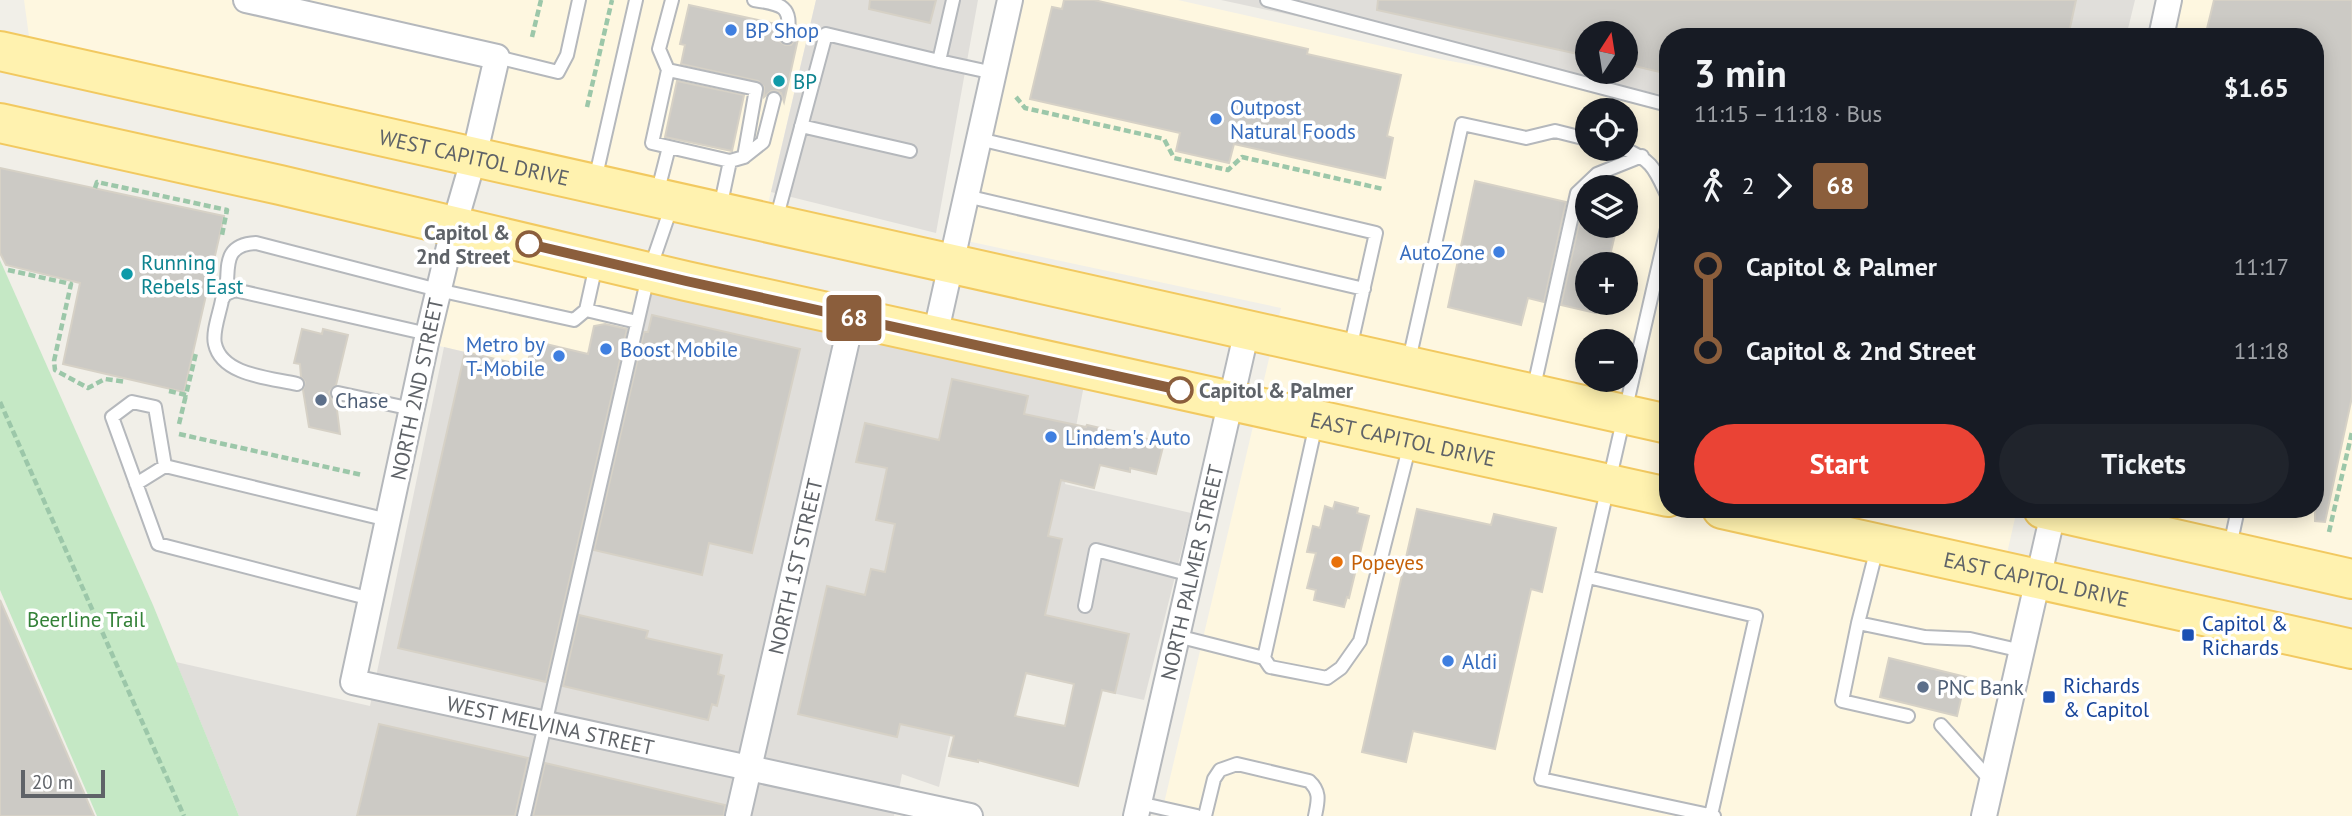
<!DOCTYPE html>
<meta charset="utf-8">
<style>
:root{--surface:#171b24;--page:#20242c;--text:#f1f3f6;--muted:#9ea1a6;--accent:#ea4335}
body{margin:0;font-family:"PT Sans",sans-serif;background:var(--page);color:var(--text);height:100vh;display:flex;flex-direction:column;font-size:26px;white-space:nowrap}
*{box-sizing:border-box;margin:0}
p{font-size:23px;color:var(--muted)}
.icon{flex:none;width:38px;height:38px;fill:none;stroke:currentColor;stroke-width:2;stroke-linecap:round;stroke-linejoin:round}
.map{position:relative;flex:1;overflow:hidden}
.drawer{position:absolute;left:1659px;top:28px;width:665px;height:490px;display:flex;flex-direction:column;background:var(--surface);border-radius:28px;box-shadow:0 4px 18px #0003}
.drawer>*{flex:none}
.badge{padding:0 14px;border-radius:5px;font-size:24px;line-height:46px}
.needle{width:46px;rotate:12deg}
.buttons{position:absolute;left:1575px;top:21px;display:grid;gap:14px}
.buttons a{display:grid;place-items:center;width:63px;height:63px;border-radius:50%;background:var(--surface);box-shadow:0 4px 18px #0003;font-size:35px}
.scale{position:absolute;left:21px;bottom:18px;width:84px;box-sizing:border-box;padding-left:7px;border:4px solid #5f6368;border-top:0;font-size:19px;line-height:24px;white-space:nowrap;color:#5f6368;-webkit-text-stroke:5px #fff;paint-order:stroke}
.map>.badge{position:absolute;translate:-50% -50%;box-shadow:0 0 0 4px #fff}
.legs{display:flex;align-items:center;gap:10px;height:77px;padding:0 35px;font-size:23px}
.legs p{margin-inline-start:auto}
.summary{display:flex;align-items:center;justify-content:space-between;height:119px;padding:0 35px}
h1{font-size:38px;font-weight:700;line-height:52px}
.primary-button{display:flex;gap:14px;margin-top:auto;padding:14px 35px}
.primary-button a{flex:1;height:80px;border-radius:42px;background:var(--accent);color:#fff;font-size:28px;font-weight:700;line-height:80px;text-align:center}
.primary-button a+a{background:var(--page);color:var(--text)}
ul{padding:0 35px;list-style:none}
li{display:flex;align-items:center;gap:24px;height:84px;font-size:26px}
li i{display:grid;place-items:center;width:10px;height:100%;margin:0 9px;background:currentColor}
li i::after{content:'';width:18px;height:18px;margin:-9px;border:5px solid;border-radius:50%;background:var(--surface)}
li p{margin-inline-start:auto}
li:first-child i{background:linear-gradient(#0000 50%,currentColor 0)}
li:last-child i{background:linear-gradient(currentColor 50%,#0000 0)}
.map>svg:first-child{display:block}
</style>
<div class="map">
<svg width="2352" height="816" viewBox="0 0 2352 816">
<rect width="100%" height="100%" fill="#f1efe8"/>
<path fill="#fef7e0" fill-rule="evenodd" d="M24,0H816L764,221L32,58Z
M1019,0H1178L1439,59L1668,100V509H2017L2000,585L2352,667V816H1161L1281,308L967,241ZM1587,110H1626V149H1587ZM1587,187H1626V226H1587ZM1587,264H1626V303H1587ZM1587,341H1626V380H1587Z
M2169,0H2352V579L2043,509H2315V37H2161Z
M454,226L649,272L622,388L426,343Z"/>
<path fill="#e0deda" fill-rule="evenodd" d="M816,0H978L936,233L771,192Z
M1221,0H2135L2126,37H1668V96ZM1587,33H1626V72H1587Z
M651,290L1085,380L1065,484L1191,513L1144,700L967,661L939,787L902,774L894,816H239L176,662L370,706L444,347L627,391Z"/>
<path fill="#c5e8c5" d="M0,260L153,605L239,816H97L0,590Z"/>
<path fill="#cccac5" stroke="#d6d1c6" stroke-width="2" fill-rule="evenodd" d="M870,0H936L930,23L869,9Z
M1064,0H1094L1308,49L1307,54L1401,75L1387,136L1393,138L1385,178L1234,144L1229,163L1176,151L1180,133L1030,99L1052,7L1062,9Z
M1378,0H2076L2068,37H1668V74L1626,64V33H1587V56L1377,10Z
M2214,0H2352V397L2325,522L2315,521V37H2205Z
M689,5L776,24L779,41L785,45H791L795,39H798L784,102L781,93L777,91H771L764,97V87L758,81L681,64L685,45L680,44Z
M677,81L744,95L732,151L665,137Z
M0,168L224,216L184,392L63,364L80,283L6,265L0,253Z
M1475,181L1566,202L1544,302L1528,298L1521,325L1448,307Z
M1583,206H1587V226H1617L1608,264H1587V303H1599L1596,313L1561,305Z
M652,315L800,349L752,553L709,543L702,575L594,550L644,332H648Z
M605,324L627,329L546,682L398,648L465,352L527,366L533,341L588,354L594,326Z
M302,329L322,334L323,329L348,335L336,385L329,392L332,399L336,402L340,434L309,427L303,390L305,382L301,377L300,364L294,363Z
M952,379L1028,396L1024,414L1086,427L1087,425L1164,443L1156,474L1130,468V472L1100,465L1094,488L1061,480L1048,536L1062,539L1045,615L1129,634L1115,693L1102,690L1078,786L978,760V762L949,756L954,736L900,724L897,737L798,714L827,586L865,595L871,569L885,572L895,524L876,520L887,468L856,462L865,423L939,440ZM1026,673L1074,684L1065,726L1015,716Z
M1335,502L1358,508L1357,513L1369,516L1349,598L1347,597L1344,607L1314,600L1316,590L1307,588L1316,553L1307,552L1313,526L1320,528L1325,506L1333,509Z
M1417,509L1491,525L1494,514L1556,528L1542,592L1531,589L1495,749L1413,731L1406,762L1362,752Z
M0,600L94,816H0Z
M579,615L648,631L646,638L722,655L718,674L724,676L717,706L712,704L708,720L563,686Z
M1889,658L1966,677L1957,716L1880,697Z
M379,724L528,758L515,816H357Z
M545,763L725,805L724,816H533Z"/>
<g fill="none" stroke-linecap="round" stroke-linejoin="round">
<defs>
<path id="lane" d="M754,0C782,4 793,6 787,37
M1267,0L1668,105
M497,57L558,72L567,55L579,0
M939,61L994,73
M668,70L756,89L744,157L730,161L652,143Z
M668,70L659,49L672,0
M801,126L910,151
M979,139L1376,233L1350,349
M1624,149C1653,160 1655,170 1668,197
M744,157L763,142L774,99
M595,180L636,0
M657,194L669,147
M966,196L1364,289
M720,208L730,161
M776,220L826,34L939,61L953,0
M1668,224L1541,779L1714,816
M226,294L235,290L428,334
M586,310L637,322
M1409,360L1462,124L1526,138L1555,131L1587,139
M297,384C272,378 222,376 215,344C212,332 220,312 222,300C235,281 214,245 256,243L438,290L574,320L586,310L596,265
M1533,391L1577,193L1597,174L1642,156
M338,393L412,409
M1316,424L1264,658L1270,667L1327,678L1341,668L1360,641L1410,444
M136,484L165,466
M2230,546L2238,509
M1877,548L1858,623L1925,637L1970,639L2022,651
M1588,577L1756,616L1711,815
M371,599L158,544L112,417L132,402L155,407L165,466L388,520
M1085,606L1096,550L1191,575
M1858,623L1842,701L1908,716
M1177,636L1264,658
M1941,725L1992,782
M1139,803L1197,816
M524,816L649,272L672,205
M1205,816L1214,779L1220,770L1237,764L1309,781C1321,792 1318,801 1315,816"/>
<g id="street">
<path id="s1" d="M246,0L497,57L474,157L454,226L426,343L353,682L970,816"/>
<path d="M2161,37L2169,0"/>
<path d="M935,336L1010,0"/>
<path id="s2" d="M738,816L852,318"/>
<path id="s3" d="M1136,816L1247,330"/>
<path d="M1984,816L2054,509"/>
</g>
<g id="primary">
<path id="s4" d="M0,51L1668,424"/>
<path id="s5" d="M0,123L280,185L686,281L1668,497"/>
<path id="s6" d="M1722,509L2352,649"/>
<path d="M2043,509L2352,579"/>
</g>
</defs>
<use href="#lane" stroke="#b5b8bc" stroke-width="16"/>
<use href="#street" stroke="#b5b8bc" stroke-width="28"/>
<use href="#primary" stroke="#f2c960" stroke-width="42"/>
<path stroke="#9cc7a9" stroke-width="4.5" stroke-dasharray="7 3.5" stroke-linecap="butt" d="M532,37L541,0
M1016,97L1025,108L1164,139L1174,158L1228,170L1242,157L1383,189
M587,107L612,0
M95,188L97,182L227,210L222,235
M8,270L71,284L54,361L55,370L88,388L105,379L126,382
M169,391L186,395L196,353
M0,402L184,816
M179,424L186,395
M179,434L362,475
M2329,532L2352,432"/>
<use href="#lane" stroke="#fff" stroke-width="12"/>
<use href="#street" stroke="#fff" stroke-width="24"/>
<use href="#primary" stroke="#fff2af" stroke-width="38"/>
</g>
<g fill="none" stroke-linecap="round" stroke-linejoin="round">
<defs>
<path id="line-1" d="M529,244L686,281L1180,390"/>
</defs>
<use href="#line-1" stroke="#fff" stroke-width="16"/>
<use href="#line-1" stroke="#8b5e3c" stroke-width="10"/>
</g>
<g fill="#3f7fe0" stroke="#fff" stroke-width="2.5">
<circle cx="731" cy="30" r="7"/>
<circle cx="1216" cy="119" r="7"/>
<circle cx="1499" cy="252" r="7"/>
<circle cx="606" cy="349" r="7"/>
<circle cx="559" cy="356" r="7"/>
<circle cx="1051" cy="437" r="7"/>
<circle cx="1448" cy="661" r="7"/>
</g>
<g fill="#0f9aa8" stroke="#fff" stroke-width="2.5">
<circle cx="779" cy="81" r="7"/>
<circle cx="127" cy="274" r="7"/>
</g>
<g fill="#fff" stroke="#8b5e3c" stroke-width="3.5">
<circle cx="529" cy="244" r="12"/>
<circle cx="1180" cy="390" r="12"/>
</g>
<g fill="#5c6f8a" stroke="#fff" stroke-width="2.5">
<circle cx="321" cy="400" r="7"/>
<circle cx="1923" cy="687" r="7"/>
</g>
<circle fill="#e8710a" stroke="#fff" stroke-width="2.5" cx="1337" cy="562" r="7"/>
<g fill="#1a4fb4" stroke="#fff" stroke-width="2.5">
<rect x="2181" y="628" width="14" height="14" rx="3.5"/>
<rect x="2042" y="690" width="14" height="14" rx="3.5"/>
</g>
<g text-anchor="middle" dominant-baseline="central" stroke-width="7" stroke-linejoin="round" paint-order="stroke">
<g font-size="21" fill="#366cbe" stroke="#fff" text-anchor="start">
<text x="745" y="30">BP Shop</text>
<text x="1230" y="107">Outpost<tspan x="1230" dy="24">Natural Foods</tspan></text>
<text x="1485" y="252" text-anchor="end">AutoZone</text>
<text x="545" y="344" text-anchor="end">Metro by<tspan x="545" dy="24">T-Mobile</tspan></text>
<text x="620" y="349">Boost Mobile</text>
<text x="1065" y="437">Lindem's Auto</text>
<text x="1462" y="661">Aldi</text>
</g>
<g font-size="21" fill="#0d838f" stroke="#fff" text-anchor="start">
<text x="793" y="81">BP</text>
<text x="141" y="262">Running<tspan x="141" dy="24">Rebels East</tspan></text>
</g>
<g font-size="21" fill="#5f6368" stroke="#fff">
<text stroke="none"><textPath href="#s4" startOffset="486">WEST CAPITOL DRIVE</textPath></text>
<text transform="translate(417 389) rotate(-78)">NORTH 2ND STREET</text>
<text stroke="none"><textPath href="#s5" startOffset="1438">EAST CAPITOL DRIVE</textPath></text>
<text stroke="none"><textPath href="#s2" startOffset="256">NORTH 1ST STREET</textPath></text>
<text stroke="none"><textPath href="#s3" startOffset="250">NORTH PALMER STREET</textPath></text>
<text stroke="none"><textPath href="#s6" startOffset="322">EAST CAPITOL DRIVE</textPath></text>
<text stroke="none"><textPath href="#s1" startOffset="1101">WEST MELVINA STREET</textPath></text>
</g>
<g font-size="21" font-weight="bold" fill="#5f6368" stroke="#fff" text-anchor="end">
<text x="510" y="232">Capitol &amp;<tspan x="510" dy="24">2nd Street</tspan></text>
<text x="1199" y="390" text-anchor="start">Capitol &amp; Palmer</text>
</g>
<g font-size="21" fill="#4e5e75" stroke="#fff" text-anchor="start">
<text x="335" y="400">Chase</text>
<text x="1937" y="687">PNC Bank</text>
</g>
<g font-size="21" fill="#c56008" stroke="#fff" text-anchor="start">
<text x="1351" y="562">Popeyes</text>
</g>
<g font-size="21" fill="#348238" stroke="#fff">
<text x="86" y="619">Beerline Trail</text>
</g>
<g font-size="21" fill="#164399" stroke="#fff" text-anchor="start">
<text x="2202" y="623">Capitol &amp;<tspan x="2202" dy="24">Richards</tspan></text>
<text x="2063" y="685">Richards<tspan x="2063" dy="24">&amp; Capitol</tspan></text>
</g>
</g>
</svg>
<div class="buttons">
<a><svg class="needle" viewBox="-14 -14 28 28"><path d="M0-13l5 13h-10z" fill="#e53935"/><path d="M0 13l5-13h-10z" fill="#9ea1a6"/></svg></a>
<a><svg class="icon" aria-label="locate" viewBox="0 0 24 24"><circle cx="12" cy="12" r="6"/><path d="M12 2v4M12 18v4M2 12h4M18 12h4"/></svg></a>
<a><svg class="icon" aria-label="layers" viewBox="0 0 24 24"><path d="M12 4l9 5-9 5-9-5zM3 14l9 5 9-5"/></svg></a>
<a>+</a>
<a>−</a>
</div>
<div class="scale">20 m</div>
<b class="badge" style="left:854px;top:318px;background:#8b5e3c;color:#fff">68</b>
<section class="drawer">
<div class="summary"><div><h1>3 min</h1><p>11:15 – 11:18 · Bus</p></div><b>$1.65</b></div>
<div class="legs"><svg class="icon" aria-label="walk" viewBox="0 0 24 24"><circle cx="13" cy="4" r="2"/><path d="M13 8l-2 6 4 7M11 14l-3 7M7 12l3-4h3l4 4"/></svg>2<svg class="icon" aria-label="forward" viewBox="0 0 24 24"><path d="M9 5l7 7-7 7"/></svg><b class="badge" style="background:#8b5e3c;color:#fff">68</b></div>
<ul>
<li><i style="color:#8b5e3c"></i><b>Capitol &amp; Palmer</b><p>11:17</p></li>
<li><i style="color:#8b5e3c"></i><b>Capitol &amp; 2nd Street</b><p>11:18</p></li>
</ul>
<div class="primary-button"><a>Start</a><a>Tickets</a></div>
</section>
</div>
